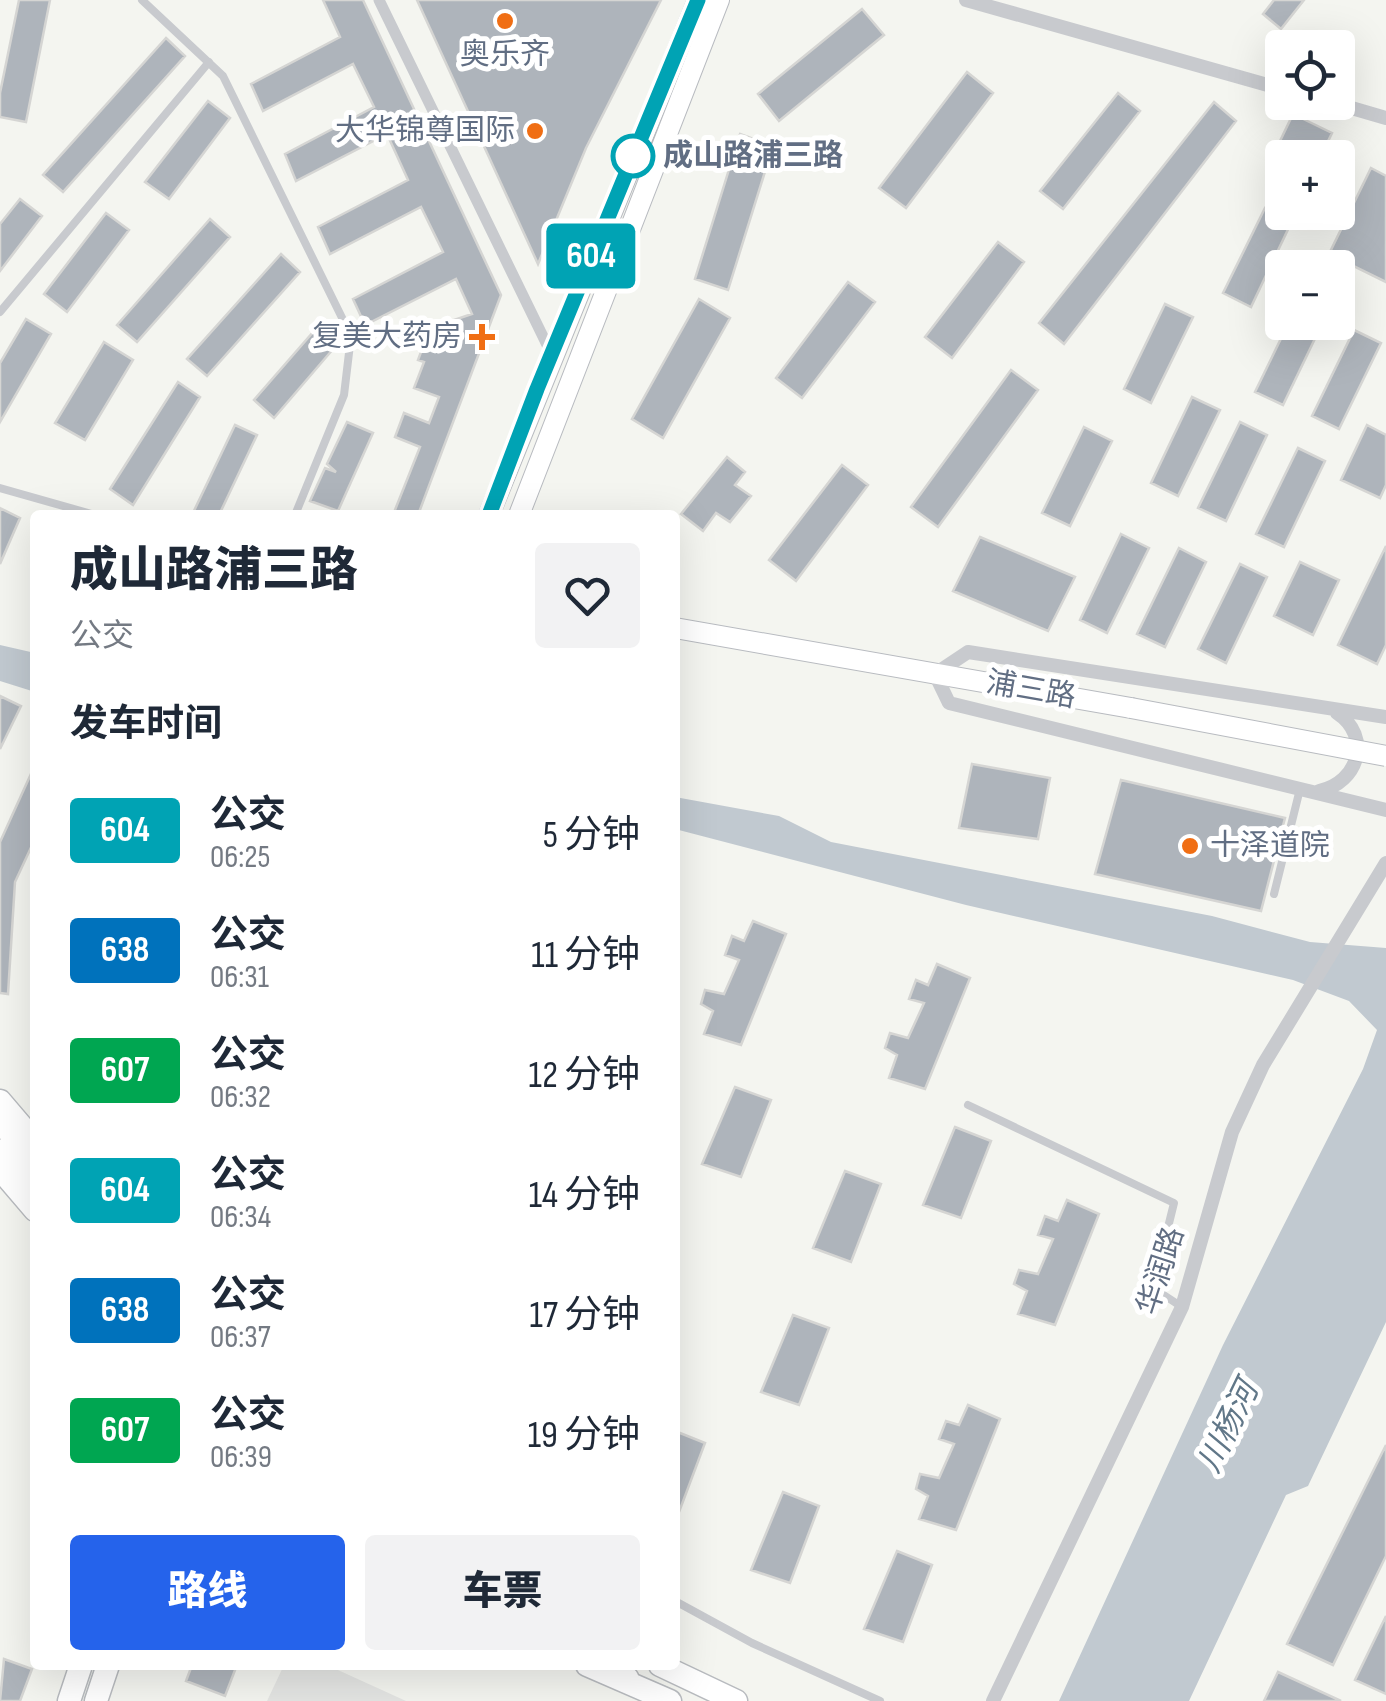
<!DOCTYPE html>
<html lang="zh">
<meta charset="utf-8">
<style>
:root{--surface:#fff;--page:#f2f2f3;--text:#1f2937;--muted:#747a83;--accent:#2563eb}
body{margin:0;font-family:"Sofia Sans Condensed","Noto Sans SC",sans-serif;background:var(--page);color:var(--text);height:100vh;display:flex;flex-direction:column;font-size:38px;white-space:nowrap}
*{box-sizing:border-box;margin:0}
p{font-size:32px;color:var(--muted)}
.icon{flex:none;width:55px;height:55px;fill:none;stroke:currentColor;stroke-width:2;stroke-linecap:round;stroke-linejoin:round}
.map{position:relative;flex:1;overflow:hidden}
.drawer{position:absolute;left:30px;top:510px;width:650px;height:1160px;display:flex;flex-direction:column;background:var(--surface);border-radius:10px;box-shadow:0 10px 40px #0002}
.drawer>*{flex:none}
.badge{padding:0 20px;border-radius:8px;font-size:35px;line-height:65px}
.controls{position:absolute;left:1265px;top:30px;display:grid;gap:20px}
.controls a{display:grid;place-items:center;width:90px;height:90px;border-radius:10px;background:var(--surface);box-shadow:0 10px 40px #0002;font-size:50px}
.map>.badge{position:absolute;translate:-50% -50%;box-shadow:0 0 0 5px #fff}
h2{padding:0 40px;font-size:38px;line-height:90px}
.round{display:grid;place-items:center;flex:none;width:105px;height:105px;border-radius:10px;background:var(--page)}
.summary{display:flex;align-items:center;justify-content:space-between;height:170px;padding:0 40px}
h1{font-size:48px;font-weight:800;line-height:75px}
.cta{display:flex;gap:20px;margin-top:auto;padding:20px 40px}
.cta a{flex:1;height:115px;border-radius:10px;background:var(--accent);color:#fff;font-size:40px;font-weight:800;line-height:115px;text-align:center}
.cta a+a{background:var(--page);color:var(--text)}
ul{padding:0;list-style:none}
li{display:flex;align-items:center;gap:30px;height:120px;padding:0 40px}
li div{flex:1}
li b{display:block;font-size:38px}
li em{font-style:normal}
li .badge{min-width:110px;font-weight:700;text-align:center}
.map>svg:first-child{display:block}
</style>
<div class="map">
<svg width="1386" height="1701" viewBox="0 0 1386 1701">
<rect width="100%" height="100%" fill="#f4f5f0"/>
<path fill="#e4e5e3" d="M284,1665H327L406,1701H267Z"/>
<path fill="#c1c9d0" d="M0,645L35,653V692L0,681Z
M675,797L779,816L831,842L1212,916L1310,942L1386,948V1322L1308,1486L1286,1495L1189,1701H1059L1223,1345L1363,1069L1377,1030L1349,1001L1293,980L966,905L675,829Z"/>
<path fill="#aeb4bb" stroke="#d5d5d3" stroke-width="2.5" d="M19,0H50L26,122L0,117V93Z
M323,0H363L501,295L418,515H393L420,447L395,437L404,413L429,423L439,397L414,388L424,362L418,360L430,328L472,314L456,279L365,325L353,299L443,252L421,207L330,254L318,227L408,180L387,134L296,181L285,154L374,107L353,64L263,111L251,84L340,37Z
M417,0H661L586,148L538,264Z
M1274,0H1304L1281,29L1263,14Z
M862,9L884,35L779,121L758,94Z
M166,38L185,56L63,192L43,175Z
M967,72L993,93L906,208L879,188Z
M1118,93L1140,111L1063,209L1040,191Z
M208,101L230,118L169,199L145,182Z
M1214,102L1236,121L1064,344L1039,323Z
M1293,114L1332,133L1320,158H1282V175L1267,168Z
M740,134L773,146L728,290L695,279Z
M1371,168L1386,176V282L1329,254Z
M20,199L42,216L0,271V224Z
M1265,208L1292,221L1251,307L1223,293Z
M106,213L129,230L67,312L44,294Z
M210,219L230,237L137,342L117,325Z
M998,242L1024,262L952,358L925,337Z
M281,254L300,272L207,376L187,359Z
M848,282L875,302L802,398L776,378Z
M699,299L730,318L663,438L632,419Z
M1165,304L1193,317L1151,403L1124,389Z
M26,319L51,334L0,422V363Z
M1289,322H1323L1283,405L1255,392Z
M1354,330L1381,343L1339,429L1312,416Z
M314,331L334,348L274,418L254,400Z
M104,342L133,360L85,440L55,423Z
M1011,370L1038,390L938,527L911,507Z
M178,382L200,397L133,505L110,489Z
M1192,397L1220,410L1178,496L1151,483Z
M347,422L373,433L338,511L310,501L325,468L336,472L327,464Z
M1240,422L1267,435L1226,521L1198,508Z
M235,425L257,435L219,515H192Z
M1367,425L1386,435V485L1380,498L1341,480Z
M1084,427L1112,441L1070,526L1042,513Z
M1298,448L1325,461L1284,547L1256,534Z
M727,457L745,472L735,485L751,496L730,522L716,513L703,531L681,514Z
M842,465L868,485L796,581L769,560Z
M0,508L20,518L0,564Z
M1121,534L1149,548L1107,633L1080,620Z
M980,537L1075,577L1048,631L953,591Z
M1386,546V645L1377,664L1338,645Z
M1179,548L1206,562L1165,647L1137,634Z
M1300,562L1339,580L1313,635L1274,616Z
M1240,564L1267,577L1226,663L1198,649Z
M0,696L21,706L0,749Z
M972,764L1050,778L1038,839L959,828Z
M35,765V839L15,882L8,994L0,993V842Z
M1121,780L1285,818L1261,911L1095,874Z
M753,921L786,934L741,1045L704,1034L713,1011L701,1004L705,990L724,994L739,960L725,955L732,936L744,941Z
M937,964L970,978L925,1089L889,1078L897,1055L885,1048L890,1033L908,1038L924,1003L909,999L916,980L928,985Z
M735,1087L771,1100L741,1177L702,1164Z
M955,1127L991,1141L961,1218L923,1205Z
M845,1171L881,1184L851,1262L813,1248Z
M1067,1200L1099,1214L1055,1325L1018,1314L1027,1291L1014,1284L1019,1270L1038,1274L1053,1239L1038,1235L1045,1216L1058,1221Z
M793,1315L829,1328L799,1405L761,1392Z
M968,1405L1000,1419L956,1530L919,1519L928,1496L916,1489L920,1474L939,1478L954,1444L939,1439L946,1421L959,1425Z
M675,1431L705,1443L676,1520L675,1519Z
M1386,1445V1556L1333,1665L1287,1644Z
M783,1492L819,1506L790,1583L751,1570Z
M897,1551L932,1565L903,1642L864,1629Z
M1386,1616V1694L1355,1680Z
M4,1659L32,1669L20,1701H0Z
M192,1665H237L225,1696L186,1681Z
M1278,1672L1341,1701H1264Z"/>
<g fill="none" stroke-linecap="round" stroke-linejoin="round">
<defs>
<path id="secondary" d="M489,515L698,0
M519,515L719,0
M675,628L1131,708"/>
<path id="primary" d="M0,1101L29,1135
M6,1176L35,1210
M587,1665L670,1701
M660,1665L736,1701
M69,1701L81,1665
M96,1701L108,1665"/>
<path id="trunk" d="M0,1120L35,1157
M0,1152L35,1191
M603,1665L626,1679"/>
</defs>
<use href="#secondary" stroke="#b8bbc0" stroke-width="22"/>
<use href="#primary" stroke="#b8bbbf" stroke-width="25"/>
<use href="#trunk" stroke="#b8babd" stroke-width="28"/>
<path stroke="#c8cace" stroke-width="8" d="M142,0L223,76L351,336L344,395L295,515
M0,312L209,62
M0,488L95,515
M1274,894L1300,789
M968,1105L1174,1203L1153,1288L1182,1307
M675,1601L752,1643L880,1701"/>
<path stroke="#c8cace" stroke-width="11" d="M379,0L551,353"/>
<path stroke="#c8cace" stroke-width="14" d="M966,0L1282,89
M1331,102L1386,118
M1386,717L968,652L935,674L949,703L1386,810
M1319,791C1359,783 1372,736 1337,713
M993,1701L1182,1307L1232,1132L1263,1065L1386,863"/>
<use href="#secondary" stroke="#fff" stroke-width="20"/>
<use href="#primary" stroke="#fff" stroke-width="22"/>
<use href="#trunk" stroke="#fff" stroke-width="25"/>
<defs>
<path id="secondary-bridge" d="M1131,708L1386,756"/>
</defs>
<use href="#secondary-bridge" stroke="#b8bbc0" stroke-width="22" stroke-linecap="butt"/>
<use href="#secondary-bridge" stroke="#fff" stroke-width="20"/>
</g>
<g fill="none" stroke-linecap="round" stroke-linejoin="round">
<defs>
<path id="line" d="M489,515L537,389L698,0"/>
</defs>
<use href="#line" stroke="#fff" stroke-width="22"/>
<use href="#line" stroke="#00a3b4" stroke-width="15"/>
</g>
<g fill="#f06e14" stroke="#fff" stroke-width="4">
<circle cx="505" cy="21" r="10"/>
<circle cx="535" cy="131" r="10"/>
<path d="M477 322h10v10h10v10h-10v10h-10v-10h-10v-10h10z"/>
<circle cx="1190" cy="846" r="10"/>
</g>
<circle fill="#fff" stroke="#00a3b4" stroke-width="5" cx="633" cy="156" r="20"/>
<g text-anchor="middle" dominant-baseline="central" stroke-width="10" stroke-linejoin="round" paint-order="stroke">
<g font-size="30" fill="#616e83" stroke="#fff" text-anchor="end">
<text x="505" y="55" text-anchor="middle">奥乐齐</text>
<text x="515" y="131">大华锦尊国际</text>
<text x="462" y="337">复美大药房</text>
<text x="1210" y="846" text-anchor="start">十泽道院</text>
</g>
<g font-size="30" font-weight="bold" fill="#616e83" stroke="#fff" text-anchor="start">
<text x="663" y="156">成山路浦三路</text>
</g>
<g font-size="30" fill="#616e83" stroke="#fff">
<text transform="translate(1031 690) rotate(10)">浦三路</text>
<text transform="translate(1161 1271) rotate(-72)">华润路</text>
</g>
<g font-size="32" font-style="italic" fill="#617788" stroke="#fff">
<text transform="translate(1229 1427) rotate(-64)">川杨河</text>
</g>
</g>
</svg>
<div class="controls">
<a><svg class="icon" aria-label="locate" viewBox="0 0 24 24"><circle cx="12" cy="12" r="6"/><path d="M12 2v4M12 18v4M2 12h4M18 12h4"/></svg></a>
<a>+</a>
<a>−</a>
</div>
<b class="badge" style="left:591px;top:256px;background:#00a3b4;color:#fff">604</b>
<section class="drawer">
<div class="summary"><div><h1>成山路浦三路</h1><p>公交</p></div><a class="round"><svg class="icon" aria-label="heart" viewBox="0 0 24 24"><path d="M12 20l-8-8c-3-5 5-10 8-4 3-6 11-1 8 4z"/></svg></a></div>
<h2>发车时间</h2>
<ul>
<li><span class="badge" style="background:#00a3b4;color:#fff">604</span><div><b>公交</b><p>06:25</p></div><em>5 分钟</em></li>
<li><span class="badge" style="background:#0072bc;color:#fff">638</span><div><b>公交</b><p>06:31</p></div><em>11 分钟</em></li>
<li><span class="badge" style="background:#00a651;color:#fff">607</span><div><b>公交</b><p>06:32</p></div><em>12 分钟</em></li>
<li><span class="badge" style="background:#00a3b4;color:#fff">604</span><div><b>公交</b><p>06:34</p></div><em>14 分钟</em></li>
<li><span class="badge" style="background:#0072bc;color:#fff">638</span><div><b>公交</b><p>06:37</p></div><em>17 分钟</em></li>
<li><span class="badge" style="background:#00a651;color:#fff">607</span><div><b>公交</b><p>06:39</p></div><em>19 分钟</em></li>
</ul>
<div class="cta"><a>路线</a><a>车票</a></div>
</section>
</div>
